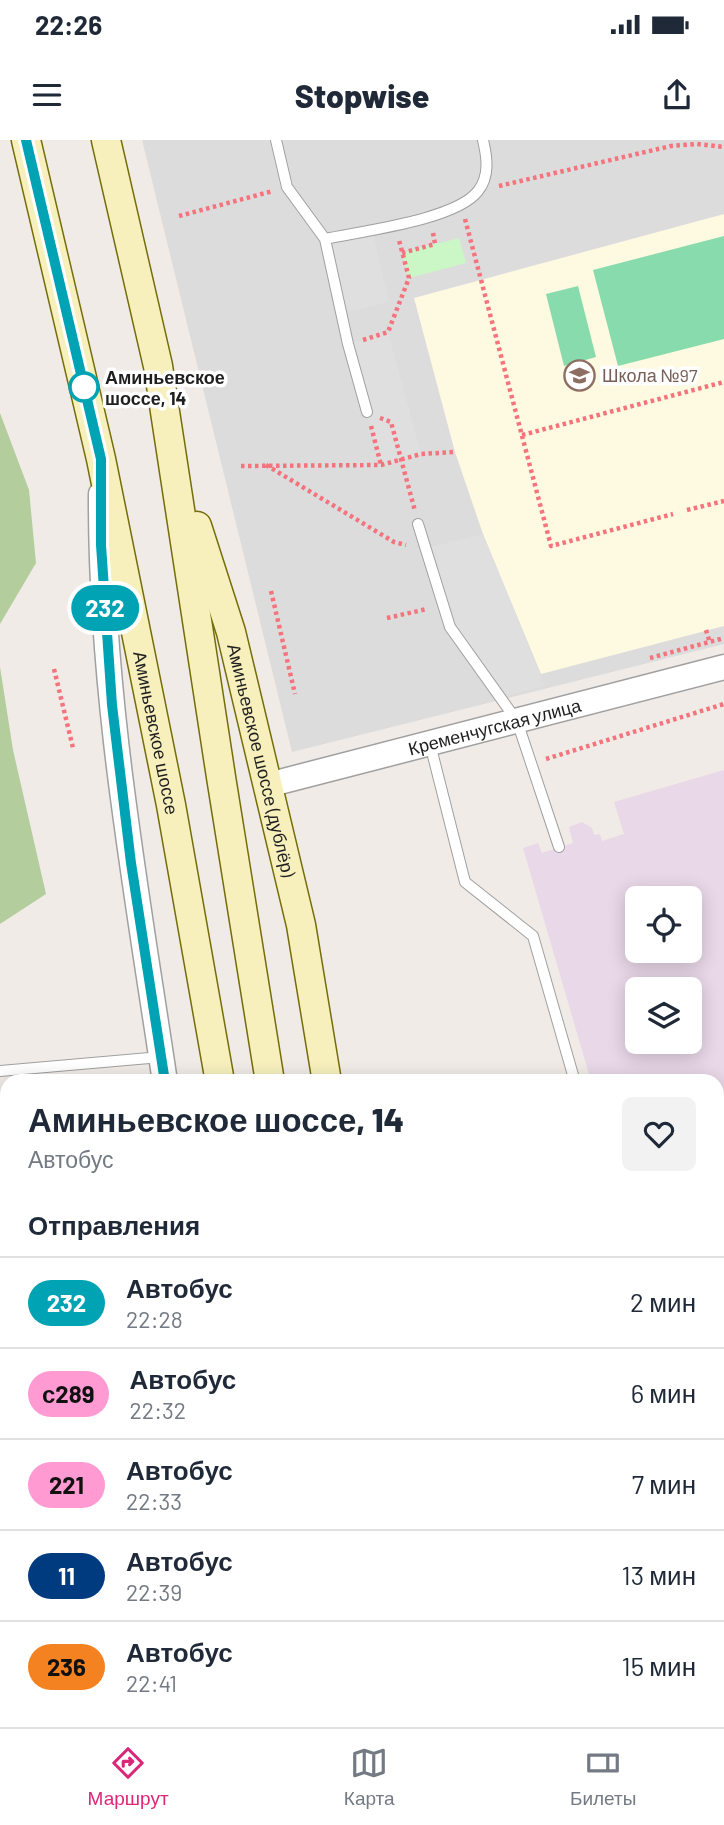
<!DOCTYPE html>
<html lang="ru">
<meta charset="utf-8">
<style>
:root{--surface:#fff;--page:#f2f2f3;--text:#1f2937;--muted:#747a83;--line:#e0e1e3;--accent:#db2777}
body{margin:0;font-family:Barlow,sans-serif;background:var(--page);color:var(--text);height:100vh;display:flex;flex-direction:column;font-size:26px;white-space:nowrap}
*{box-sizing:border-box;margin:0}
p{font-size:23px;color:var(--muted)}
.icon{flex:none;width:38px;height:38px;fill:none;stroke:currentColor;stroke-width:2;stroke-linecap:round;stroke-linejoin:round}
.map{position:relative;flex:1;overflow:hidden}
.side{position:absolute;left:0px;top:934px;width:724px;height:653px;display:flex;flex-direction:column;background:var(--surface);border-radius:21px 21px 0 0;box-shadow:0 4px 18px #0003}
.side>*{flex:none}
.badge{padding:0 14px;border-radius:23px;font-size:24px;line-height:46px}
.controls{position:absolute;left:625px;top:746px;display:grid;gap:14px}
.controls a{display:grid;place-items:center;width:77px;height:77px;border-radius:10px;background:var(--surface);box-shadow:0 4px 18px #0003;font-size:35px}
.map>.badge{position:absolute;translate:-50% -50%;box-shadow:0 0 0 4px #fff}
h2{padding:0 28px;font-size:26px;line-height:63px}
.round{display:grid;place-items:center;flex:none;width:74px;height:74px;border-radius:10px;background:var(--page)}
.summary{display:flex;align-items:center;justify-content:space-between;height:119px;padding:0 28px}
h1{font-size:33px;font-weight:800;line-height:52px}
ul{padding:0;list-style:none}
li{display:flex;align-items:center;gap:21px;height:91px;padding:0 28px;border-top:2px solid var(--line)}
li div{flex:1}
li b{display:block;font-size:26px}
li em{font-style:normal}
li .badge{min-width:77px;font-weight:700;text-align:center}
.status{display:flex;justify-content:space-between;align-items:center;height:49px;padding:0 35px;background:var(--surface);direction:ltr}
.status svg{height:19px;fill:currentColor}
header{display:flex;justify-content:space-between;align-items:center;height:91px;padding:0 28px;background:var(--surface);font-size:32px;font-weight:800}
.dock{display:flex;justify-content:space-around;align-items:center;height:98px;border-top:2px solid var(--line);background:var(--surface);font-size:19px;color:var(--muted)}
.dock a{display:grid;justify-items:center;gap:4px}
.dock .active{color:var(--accent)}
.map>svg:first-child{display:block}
</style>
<div class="status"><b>22:26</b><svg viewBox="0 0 49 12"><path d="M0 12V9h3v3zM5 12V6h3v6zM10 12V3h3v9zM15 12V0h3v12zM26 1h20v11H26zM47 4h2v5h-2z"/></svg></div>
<header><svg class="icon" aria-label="menu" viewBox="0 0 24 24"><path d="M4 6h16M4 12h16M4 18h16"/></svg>Stopwise<svg class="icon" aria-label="share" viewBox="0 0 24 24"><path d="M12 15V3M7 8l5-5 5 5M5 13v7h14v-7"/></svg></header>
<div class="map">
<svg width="724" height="1587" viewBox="0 0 724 1587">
<rect width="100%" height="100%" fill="#f0ebe6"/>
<path fill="#dddcdd" d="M142,0H724V504L292,612Z"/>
<path fill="#e9d8e8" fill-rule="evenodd" d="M724,630V984L718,986V942L591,941L523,708L538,703L542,713L573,703L569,687L582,682L592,688L594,695L600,694L602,701L624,694L614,662ZM637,758H690V810H637ZM637,849H690V901H637Z"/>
<path fill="#fef9e1" d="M724,74V486L541,534L483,394L455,312L414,158Z"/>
<path fill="#b3cd9d" d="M0,273L29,350L36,423L0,484Z
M0,527L13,610L46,754L0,784Z
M724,1167V1553L718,1547V1169Z
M7,1200V1278L0,1288V1203Z"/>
<path fill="#caf7c5" d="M459,98L466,123L409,138L402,113Z"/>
<path fill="#88dbac" d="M724,96V199L618,226L593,130Z
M578,146L596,217L564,226L546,154Z"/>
<path fill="#dfdfdf" d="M372,89L389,162L342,173L325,99Z
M388,192L421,314L381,325L348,204Z
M483,394L545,546L502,557L450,487L426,408Z"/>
<path fill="#fff" d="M326,1580H434L435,1587H328Z"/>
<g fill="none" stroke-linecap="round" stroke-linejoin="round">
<path stroke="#a8d9db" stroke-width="46" d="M718,1212L724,1213
M0,1305L7,1306"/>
<defs>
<path id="service" d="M276,0L287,47L325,99C361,91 456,80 478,51C490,36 487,17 483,0
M325,99L348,204L367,272
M418,384L450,487L517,581L559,707
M430,604L465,742L533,796L575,942
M0,931L161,917"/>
<g id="tertiary">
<path d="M101,354C100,552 136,747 165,942"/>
<path id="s1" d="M268,645L724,527"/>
<path d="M292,1580L294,1587"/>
<path d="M0,1581L42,1587"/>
<path d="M183,1587L201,1580"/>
</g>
<g id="secondary">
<path id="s2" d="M26,0L101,319L171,665L220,942"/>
<path d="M106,0L158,226L221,637L270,942"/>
<path id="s3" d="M197,386L231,492L301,785L327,942"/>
<path d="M354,1580L356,1587"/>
<path d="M408,1580L409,1587"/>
<path d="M456,1580L458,1587"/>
</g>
</defs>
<use href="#service" stroke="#a0a0a0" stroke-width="12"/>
<use href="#tertiary" stroke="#a0a0a0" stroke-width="27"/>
<use href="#secondary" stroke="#746d09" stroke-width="31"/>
<path stroke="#f4737c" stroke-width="4.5" stroke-dasharray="3.5 3.5" stroke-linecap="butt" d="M499,46L671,6L697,4L724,7
M179,76L273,51
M465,79L551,406L673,374
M402,113L435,104L433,93
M363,200L388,192L409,138L399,100
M380,278L391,282L415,371
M371,286L381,325
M522,295L724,242
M266,325L394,402L406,405
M241,326L381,325L421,314L455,312
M687,370L724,361
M271,451L295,554
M387,478L427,469
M706,490L710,503
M650,518L724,498
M54,529L73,608
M546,619L724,564
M0,1078L7,1075
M254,1585L271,1582"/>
<use href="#service" stroke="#fff" stroke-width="10"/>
<use href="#tertiary" stroke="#fff" stroke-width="24"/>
<use href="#secondary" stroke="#f7f0bd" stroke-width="28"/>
<defs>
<path id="rail" d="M0,1402L7,1405
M211,1580L216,1587"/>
</defs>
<use href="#rail" stroke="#6d6d6d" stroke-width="8"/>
<use href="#rail" stroke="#fff" stroke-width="5" stroke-dasharray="16" stroke-linecap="butt"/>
</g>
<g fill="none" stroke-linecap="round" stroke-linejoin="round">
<defs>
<path id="line" d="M26,0L101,319V405L112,565L131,723L165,942"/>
</defs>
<use href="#line" stroke="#fff" stroke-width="16"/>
<use href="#line" stroke="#00a3b4" stroke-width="10"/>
</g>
<defs>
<symbol id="school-ring" viewBox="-11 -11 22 22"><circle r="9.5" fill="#fff" stroke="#8d6e63" stroke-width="1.5"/><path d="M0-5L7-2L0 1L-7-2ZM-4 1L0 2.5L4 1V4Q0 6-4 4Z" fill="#8d6e63"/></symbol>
</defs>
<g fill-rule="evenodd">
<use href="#school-ring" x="562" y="218" width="35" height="35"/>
</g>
<circle fill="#fff" stroke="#00a3b4" stroke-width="3.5" cx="84" cy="247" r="14"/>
<g text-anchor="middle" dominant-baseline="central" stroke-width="7" stroke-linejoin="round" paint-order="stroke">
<g font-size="18" fill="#785e54" stroke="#fff" text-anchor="start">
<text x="602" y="235">Школа №97</text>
</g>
<g font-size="18" font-weight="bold" fill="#1f1f1f" stroke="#fff" text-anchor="start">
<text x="105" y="237">Аминьевское<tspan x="105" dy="21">шоссе, 14</tspan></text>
</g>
<g font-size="18" fill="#1f1f1f" stroke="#fff">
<text stroke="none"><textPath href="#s1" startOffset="234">Кременчугская улица</textPath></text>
<text stroke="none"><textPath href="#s2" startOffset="607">Аминьевское шоссе</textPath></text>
<text stroke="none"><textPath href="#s3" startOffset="243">Аминьевское шоссе (дублёр)</textPath></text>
</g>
</g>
</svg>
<div class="controls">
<a><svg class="icon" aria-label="locate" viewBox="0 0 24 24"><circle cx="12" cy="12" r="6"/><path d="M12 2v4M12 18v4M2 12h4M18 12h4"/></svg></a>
<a><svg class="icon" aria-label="layers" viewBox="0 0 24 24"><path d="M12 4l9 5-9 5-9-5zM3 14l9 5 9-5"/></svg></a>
</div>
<b class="badge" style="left:105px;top:468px;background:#00a3b4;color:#fff">232</b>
<section class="side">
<div class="summary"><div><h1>Аминьевское шоссе, 14</h1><p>Автобус</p></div><a class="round"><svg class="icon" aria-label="heart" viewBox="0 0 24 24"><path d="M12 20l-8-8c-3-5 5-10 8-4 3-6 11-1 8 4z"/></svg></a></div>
<h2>Отправления</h2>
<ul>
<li><span class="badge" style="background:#00a3b4;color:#fff">232</span><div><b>Автобус</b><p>22:28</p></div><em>2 мин</em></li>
<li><span class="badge" style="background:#ff9ad2;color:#111">с289</span><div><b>Автобус</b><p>22:32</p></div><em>6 мин</em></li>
<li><span class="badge" style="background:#ff9ad2;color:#111">221</span><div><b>Автобус</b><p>22:33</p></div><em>7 мин</em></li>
<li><span class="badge" style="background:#003b80;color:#fff">11</span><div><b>Автобус</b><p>22:39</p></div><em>13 мин</em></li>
<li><span class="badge" style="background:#f58220;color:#111">236</span><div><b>Автобус</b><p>22:41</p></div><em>15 мин</em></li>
</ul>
</section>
</div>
<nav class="dock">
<a class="active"><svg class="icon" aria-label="directions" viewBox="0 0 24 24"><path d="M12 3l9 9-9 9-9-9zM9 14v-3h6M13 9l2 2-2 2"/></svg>Маршрут</a>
<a><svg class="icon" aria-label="map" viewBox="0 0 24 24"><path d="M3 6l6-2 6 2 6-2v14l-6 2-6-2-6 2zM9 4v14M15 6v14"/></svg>Карта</a>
<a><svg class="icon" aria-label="tickets" viewBox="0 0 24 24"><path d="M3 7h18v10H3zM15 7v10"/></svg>Билеты</a>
</nav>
